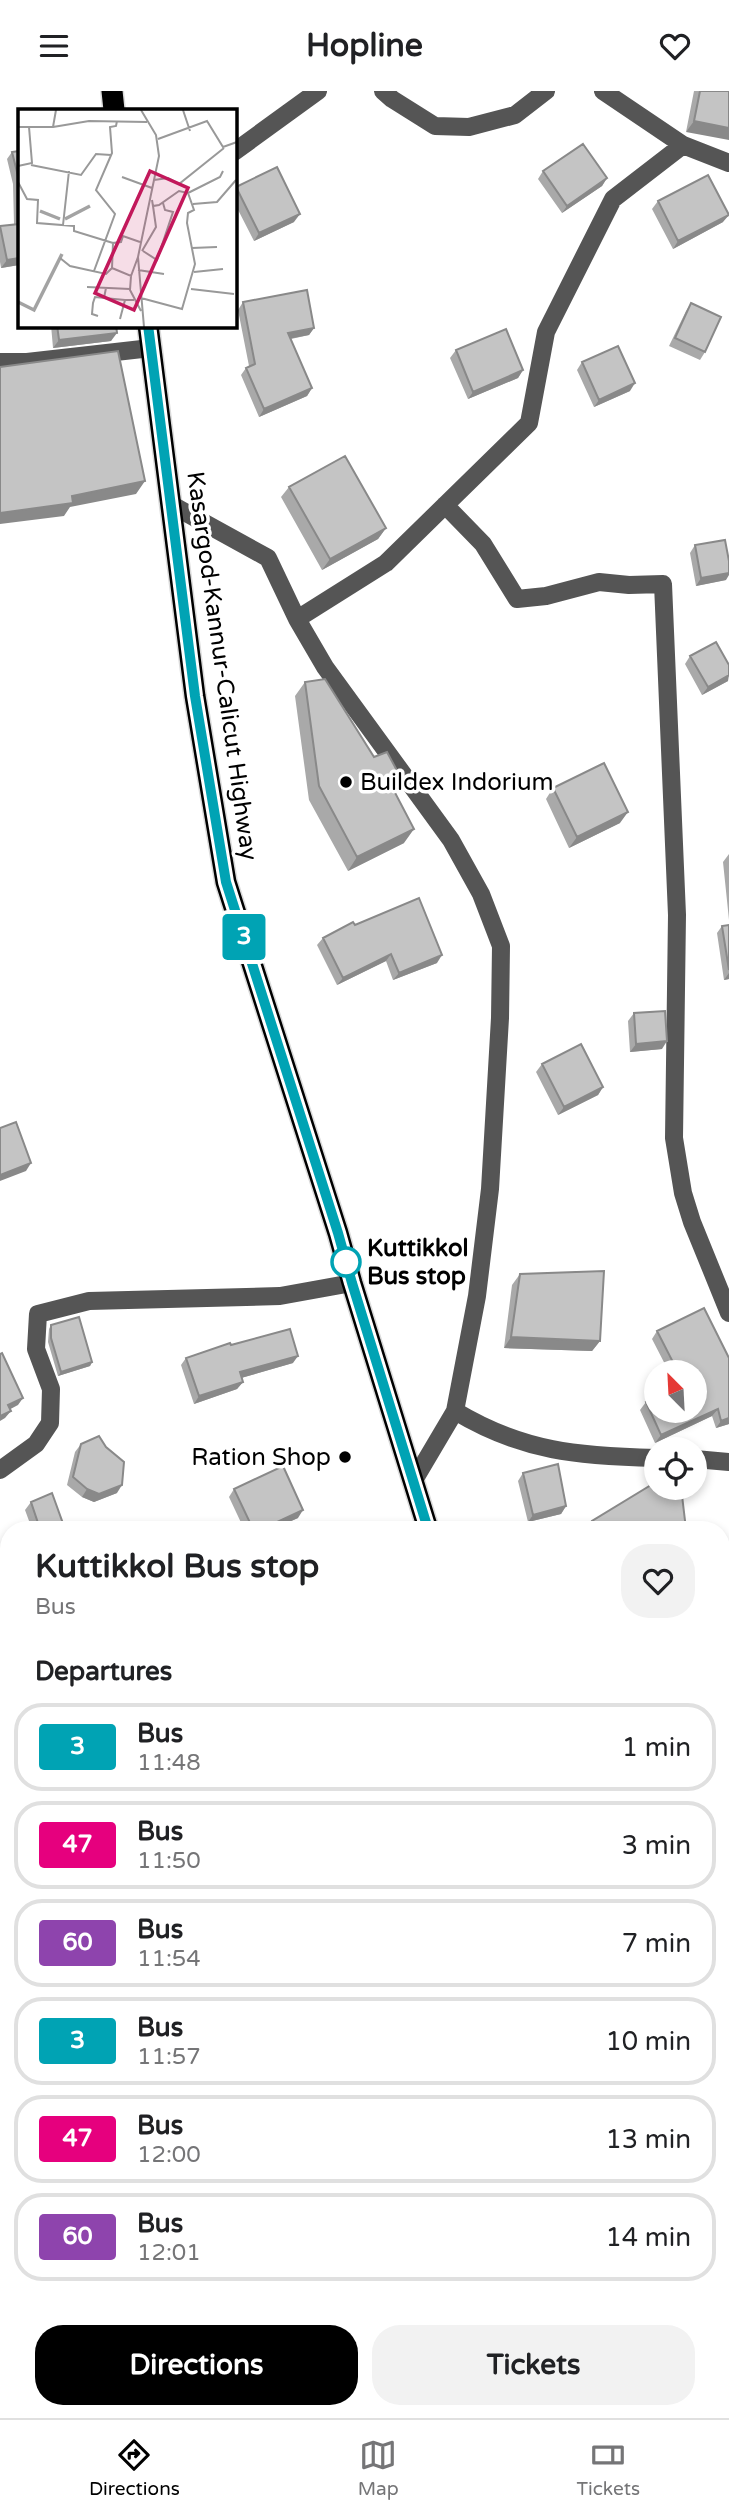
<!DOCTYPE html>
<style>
:root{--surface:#fff;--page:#f2f2f2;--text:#202124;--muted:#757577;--line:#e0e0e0;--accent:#000}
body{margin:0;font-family:"Varela Round",sans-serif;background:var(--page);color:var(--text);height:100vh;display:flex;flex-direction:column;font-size:26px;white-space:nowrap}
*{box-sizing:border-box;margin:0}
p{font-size:23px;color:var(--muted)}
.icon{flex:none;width:38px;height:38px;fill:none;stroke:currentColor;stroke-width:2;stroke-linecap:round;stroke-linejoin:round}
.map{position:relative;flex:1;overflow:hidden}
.panel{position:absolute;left:0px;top:1430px;width:730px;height:898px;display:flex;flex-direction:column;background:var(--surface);border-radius:28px 28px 0 0;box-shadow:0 4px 10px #0003}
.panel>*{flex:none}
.badge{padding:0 14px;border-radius:5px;font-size:24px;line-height:46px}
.needle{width:46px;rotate:336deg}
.controls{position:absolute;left:644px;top:1269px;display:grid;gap:14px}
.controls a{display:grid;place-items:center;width:63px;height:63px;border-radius:50%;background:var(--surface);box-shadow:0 4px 10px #0003;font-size:35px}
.map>.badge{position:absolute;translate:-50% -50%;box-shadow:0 0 0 4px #fff}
h2{padding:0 35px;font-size:26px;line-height:63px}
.round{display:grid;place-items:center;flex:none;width:74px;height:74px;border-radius:28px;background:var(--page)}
.head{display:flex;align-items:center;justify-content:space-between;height:119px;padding:0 35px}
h1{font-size:33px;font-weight:700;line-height:52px}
.primary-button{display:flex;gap:14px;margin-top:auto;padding:14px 35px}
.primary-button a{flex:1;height:80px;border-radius:28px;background:var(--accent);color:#fff;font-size:28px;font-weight:700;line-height:80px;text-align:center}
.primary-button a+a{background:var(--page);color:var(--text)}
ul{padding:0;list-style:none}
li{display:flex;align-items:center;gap:21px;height:88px;margin:0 14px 10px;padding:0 21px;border:4px solid var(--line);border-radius:28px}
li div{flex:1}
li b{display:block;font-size:26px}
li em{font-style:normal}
li .badge{min-width:77px;font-weight:700;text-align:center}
header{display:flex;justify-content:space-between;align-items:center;height:91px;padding:0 35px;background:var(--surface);font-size:32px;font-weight:700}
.menu{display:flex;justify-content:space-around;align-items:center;height:98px;border-top:2px solid var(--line);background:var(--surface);font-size:19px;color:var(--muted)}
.menu a{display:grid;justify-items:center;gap:4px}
.menu .on{color:var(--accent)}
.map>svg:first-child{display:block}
</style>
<header><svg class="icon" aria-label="menu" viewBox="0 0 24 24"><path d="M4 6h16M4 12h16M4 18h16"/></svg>Hopline<svg class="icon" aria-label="heart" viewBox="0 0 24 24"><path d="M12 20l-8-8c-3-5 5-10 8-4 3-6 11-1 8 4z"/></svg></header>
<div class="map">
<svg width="729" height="2327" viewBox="0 0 729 2327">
<rect width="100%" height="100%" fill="#fff"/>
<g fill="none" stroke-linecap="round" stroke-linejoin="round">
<defs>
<path id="highway" d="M112,0L114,19
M148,234L195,605L226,791L338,1142L352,1192L428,1438
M721,2042L729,2056"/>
</defs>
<use href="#highway" stroke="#dbdbdb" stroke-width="24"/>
<path stroke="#555" stroke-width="18" d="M383,0L392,8L435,35L469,36L515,24L546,0
M603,0L683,54
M234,61L318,0
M0,271H27L151,257
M172,414L268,467L297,528L386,472L529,332L546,241L613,108L683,54L729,72
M445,414L483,453L517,508L546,505L599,491L629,494L663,493L677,824L674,1047L683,1102L692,1131L729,1222
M297,528L325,576L451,749L481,803L501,855L500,927L490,1098L477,1205L455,1320L413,1391
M455,1320C523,1361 579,1365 656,1367
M695,1368L729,1371
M0,1379L36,1353L50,1332L51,1298L36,1258L38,1223L89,1210L280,1205L352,1192
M0,1577L9,1583
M721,1609L729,1607
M0,1959H9
M0,2181L9,2180
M721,2203L729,2209
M173,2319L176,2327
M524,2319V2327
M265,2327L297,2319"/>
<use href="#highway" stroke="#000" stroke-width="21"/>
</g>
<path fill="#a9a9a9" d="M694,0H729L686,41Z
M19,60V174L1,177L0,171V139L14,133L13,93L7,68L12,61Z
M543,80L607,87L602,95L562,122L538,88Z
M236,96L294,131L254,150L234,111V98Z
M658,110L723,131L673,158L652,118Z
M243,211L314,237L309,244L291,248L312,297L307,305L259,326L241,284L246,277L249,275L238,219Z
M691,212L705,261L700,269L669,255L686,220Z
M51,234H116L111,250L53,257Z
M456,259L523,279L518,287L468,308L450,267Z
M582,271L630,300L594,316L577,279Z
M289,396L386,437L378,448L322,479L281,406Z
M695,454L726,489L696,495L690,462Z
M690,565L728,590L702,604L685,573Z
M305,591L374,666L401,687L394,698L404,752L348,780L309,709L295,605Z
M553,697L620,732L569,757L546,708Z
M729,763V829L723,771Z
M355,834L437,872L393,889L386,870L337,894L317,854L323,847Z
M729,834V888L724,889L717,842L722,835Z
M634,922L662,958L630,961L628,930Z
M542,973L603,996L598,1004L558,1024L536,981Z
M520,1183L600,1250L592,1260L504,1257L512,1194Z
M51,1234L92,1271L90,1275L58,1285L48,1251L49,1238Z
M657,1240L729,1267V1333L716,1337L712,1325L655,1352L640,1319L646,1311L695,1320V1281H669L652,1248Z
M231,1254L293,1272L241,1287L243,1291L237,1298L194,1313L181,1274L186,1267Z
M81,1353L117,1402L94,1411L82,1406L67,1394L75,1361Z
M523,1382L566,1415L561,1423L528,1431L518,1390Z
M234,1398L298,1427L273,1438H244L229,1406Z
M31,1411L65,1438H32L25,1419Z
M592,1430L686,1438H587Z
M9,1746V1781L2,1751L5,1747Z
M729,1884V1927L721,1908V1887Z
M9,2109V2120L5,2113Z
M431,2319H485L488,2327H434Z"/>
<path fill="#898989" d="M694,30L729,37V49L686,41Z
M607,87L602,95L562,122L567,115Z
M300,123L294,131L254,150L259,142Z
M729,124L723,131L673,158L678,150Z
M19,167V174L1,177L7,169Z
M314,237L309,244L283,249L288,242Z
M117,242L111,250L53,257L59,249Z
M523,279L518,287L468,308L473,301Z
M635,292L630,300L594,316L599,309Z
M312,297L307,305L259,326L264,318Z
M145,390L136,403L70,416L64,425L0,433V422L72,405Z
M386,437L378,448L322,479L330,468Z
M729,482V484L726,489L696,495L701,487Z
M729,584L728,590L702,604L708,596Z
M628,721L620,732L569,757L577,746Z
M414,738L404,752L348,780L357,766Z
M391,863L386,870L337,894L343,887Z
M442,864L437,872L393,889L399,882Z
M729,882V888L724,889Z
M667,950L662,958L630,961L636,953Z
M603,996L598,1004L558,1024L564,1016Z
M31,1072L26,1080L0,1090V1084Z
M511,1246L600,1250L592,1260L504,1257Z
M298,1265L293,1272L234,1289L240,1281Z
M92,1271L90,1275L58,1285L61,1281Z
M243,1291L237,1298L194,1313L199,1305Z
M23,1307L18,1314L3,1322L8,1314Z
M718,1318L712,1325L655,1352L661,1344Z
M11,1320L5,1327L0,1330V1325Z
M729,1327V1333L716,1337L721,1330Z
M122,1394L117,1402L94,1411L82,1406L87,1398Z
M566,1415L561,1423L528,1431L533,1424Z
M303,1419L298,1427L273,1438H262Z
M729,1830V1835L721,1839V1834Z
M9,1875V1881L0,1884V1878Z"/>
<path fill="#c4c4c4" stroke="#898989" stroke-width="2" d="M700,0H729V37L694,30Z
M583,53L607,87L567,115L543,80Z
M19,60V167L7,169L0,135L19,133L18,85L12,61Z
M277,76L300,123L259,142L236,96Z
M708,84L729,124L678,150L658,110Z
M307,199L314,237L288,242L312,297L264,318L246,277L255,273L243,211Z
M691,212L721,226L705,261L675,247Z
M57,234H116L117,242L59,249Z
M506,238L523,279L473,301L456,259Z
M618,255L635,292L599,309L582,271Z
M118,260L145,390L72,405L73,412L0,422V276Z
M345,365L386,437L330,468L289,396Z
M725,449L729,470V482L701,487L695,454Z
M716,551L729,574V584L708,596L690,565Z
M325,588L374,666L387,661L401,687L392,696L414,738L357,766L319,695L305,591Z
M604,672L628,721L577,746L553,697Z
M419,807L442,864L399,882L391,863L343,887L323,847L353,831L355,834Z
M729,834V879L722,835Z
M665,920L667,950L636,953L634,922Z
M581,953L603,996L564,1016L542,973Z
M16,1031L31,1072L0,1084V1037Z
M604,1180L600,1250L511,1246L520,1183Z
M704,1217L729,1267V1327L721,1330L718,1318L661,1344L646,1311L656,1307V1320H695V1281H678L657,1240Z
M79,1226L92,1271L61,1281L51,1247V1234Z
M290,1238L298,1265L240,1281L243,1291L199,1305L186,1267L230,1252L231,1254Z
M2,1262L23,1307L8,1314L11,1320L0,1325V1263Z
M99,1345L106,1356L124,1371L122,1394L99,1403L87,1398L73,1386L81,1353Z
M558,1373L566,1415L533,1424L523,1382Z
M283,1375L303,1419L262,1438H253L234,1398Z
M656,1391V1396H681L686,1438H595L592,1430Z
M52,1402L65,1438H40L31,1411Z
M9,1746V1765L5,1747Z
M721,1760L724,1774L729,1772V1830L721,1834Z
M9,1820V1875L0,1878V1823Z
M729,1884V1907L721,1887Z
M9,2311V2319H38L40,2327H0V2315Z
M440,2319H485L488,2327H464L463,2326L460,2327H443Z"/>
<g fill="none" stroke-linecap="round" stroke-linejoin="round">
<defs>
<path id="line" d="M148,234L195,605L226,791L338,1142L352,1192L428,1438"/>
</defs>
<use href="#line" stroke="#fff" stroke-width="16"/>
<use href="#line" stroke="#00a3b4" stroke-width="10"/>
</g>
<g fill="#000" stroke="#fff" stroke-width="2.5">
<circle cx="346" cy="691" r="7"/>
<circle cx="345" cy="1366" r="7"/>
</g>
<circle fill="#fff" stroke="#00a3b4" stroke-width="3.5" cx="346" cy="1171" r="14"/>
<g text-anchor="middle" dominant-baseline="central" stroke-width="7" stroke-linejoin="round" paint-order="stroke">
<g font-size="24" fill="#000" stroke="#fff">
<text transform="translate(222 575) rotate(82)">Kasargod-Kannur-Calicut Highway</text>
</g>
<g font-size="24" fill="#000" stroke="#fff" text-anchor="start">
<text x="360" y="691">Buildex Indorium</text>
<text x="331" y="1366" text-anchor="end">Ration Shop</text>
</g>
<g font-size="24" font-weight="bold" fill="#000" stroke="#fff" text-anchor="start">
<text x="367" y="1157">Kuttikkol<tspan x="367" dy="28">Bus stop</tspan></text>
</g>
</g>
<g transform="translate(18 18)">
<rect width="219" height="219" fill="#fff"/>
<path fill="none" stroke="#a3a3a3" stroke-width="3.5" d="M22,102L42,110M47,110L72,97M0,193L16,201L44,145"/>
<path fill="none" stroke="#999" stroke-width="2" d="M123,1L138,26L141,47L120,148L126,218M165,1L172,22M0,18H35L38,1M35,18L71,12L129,13M140,30L189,12L205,38L219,33M13,56L63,66L78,45L93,46M0,57L14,54L11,18M104,68L134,79M136,71L150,69L161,75L206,39M0,73L9,90L20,91L19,114L56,117V122L95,134M170,84L202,68L205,62M175,95L199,93L218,71M45,116L51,62M174,139L199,138M124,142L138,118L135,97M125,142L139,151L155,103L147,101L145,94M120,148L113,167L94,159L95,134L103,133L105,127L122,133M42,149L52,157L88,165L94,159M120,161L146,165M76,162L97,105L78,81L94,44L92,18L98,17L99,12M176,163L205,160M113,167L112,181L123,202M69,178L112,180M173,180L216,185M86,189L107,191M123,189L164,200L177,155L169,114L170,104L176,101L170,84L161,82L141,96L135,97L134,91M80,207L74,205L75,194L77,188L86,189L88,179M102,210L107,191H116"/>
<path fill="#c2185b" fill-opacity="0.15" stroke="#c2185b" stroke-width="3.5" d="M132,62L170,79L116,201L77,184Z"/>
<rect width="219" height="219" fill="none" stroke="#000" stroke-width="3.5"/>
</g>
</svg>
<div class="controls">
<a><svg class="needle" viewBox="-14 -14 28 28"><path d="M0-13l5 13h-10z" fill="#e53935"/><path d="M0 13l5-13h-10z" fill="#757577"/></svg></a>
<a><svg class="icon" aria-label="locate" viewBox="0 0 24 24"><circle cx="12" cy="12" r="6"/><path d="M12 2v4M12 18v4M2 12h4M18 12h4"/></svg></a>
</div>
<b class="badge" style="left:244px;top:846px;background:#00a3b4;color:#fff">3</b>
<section class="panel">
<div class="head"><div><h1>Kuttikkol Bus stop</h1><p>Bus</p></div><a class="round"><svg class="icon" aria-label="heart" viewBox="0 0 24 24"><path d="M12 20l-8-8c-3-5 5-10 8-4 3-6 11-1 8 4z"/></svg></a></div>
<h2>Departures</h2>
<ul>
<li><span class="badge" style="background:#00a3b4;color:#fff">3</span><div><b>Bus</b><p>11:48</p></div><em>1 min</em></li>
<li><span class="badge" style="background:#e6007e;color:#fff">47</span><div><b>Bus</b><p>11:50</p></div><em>3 min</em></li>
<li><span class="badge" style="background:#8e44ad;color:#fff">60</span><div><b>Bus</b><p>11:54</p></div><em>7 min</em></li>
<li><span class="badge" style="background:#00a3b4;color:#fff">3</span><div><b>Bus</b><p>11:57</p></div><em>10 min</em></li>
<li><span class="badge" style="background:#e6007e;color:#fff">47</span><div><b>Bus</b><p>12:00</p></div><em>13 min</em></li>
<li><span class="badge" style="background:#8e44ad;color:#fff">60</span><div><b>Bus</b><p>12:01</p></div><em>14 min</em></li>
</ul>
<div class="primary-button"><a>Directions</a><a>Tickets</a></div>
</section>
</div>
<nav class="menu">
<a class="on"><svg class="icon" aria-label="directions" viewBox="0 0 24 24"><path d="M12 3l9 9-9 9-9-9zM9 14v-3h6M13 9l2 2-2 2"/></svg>Directions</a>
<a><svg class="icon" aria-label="map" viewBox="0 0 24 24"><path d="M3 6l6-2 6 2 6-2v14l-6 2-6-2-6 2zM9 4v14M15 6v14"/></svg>Map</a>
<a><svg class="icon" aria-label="tickets" viewBox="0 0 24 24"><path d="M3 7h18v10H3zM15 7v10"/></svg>Tickets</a>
</nav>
